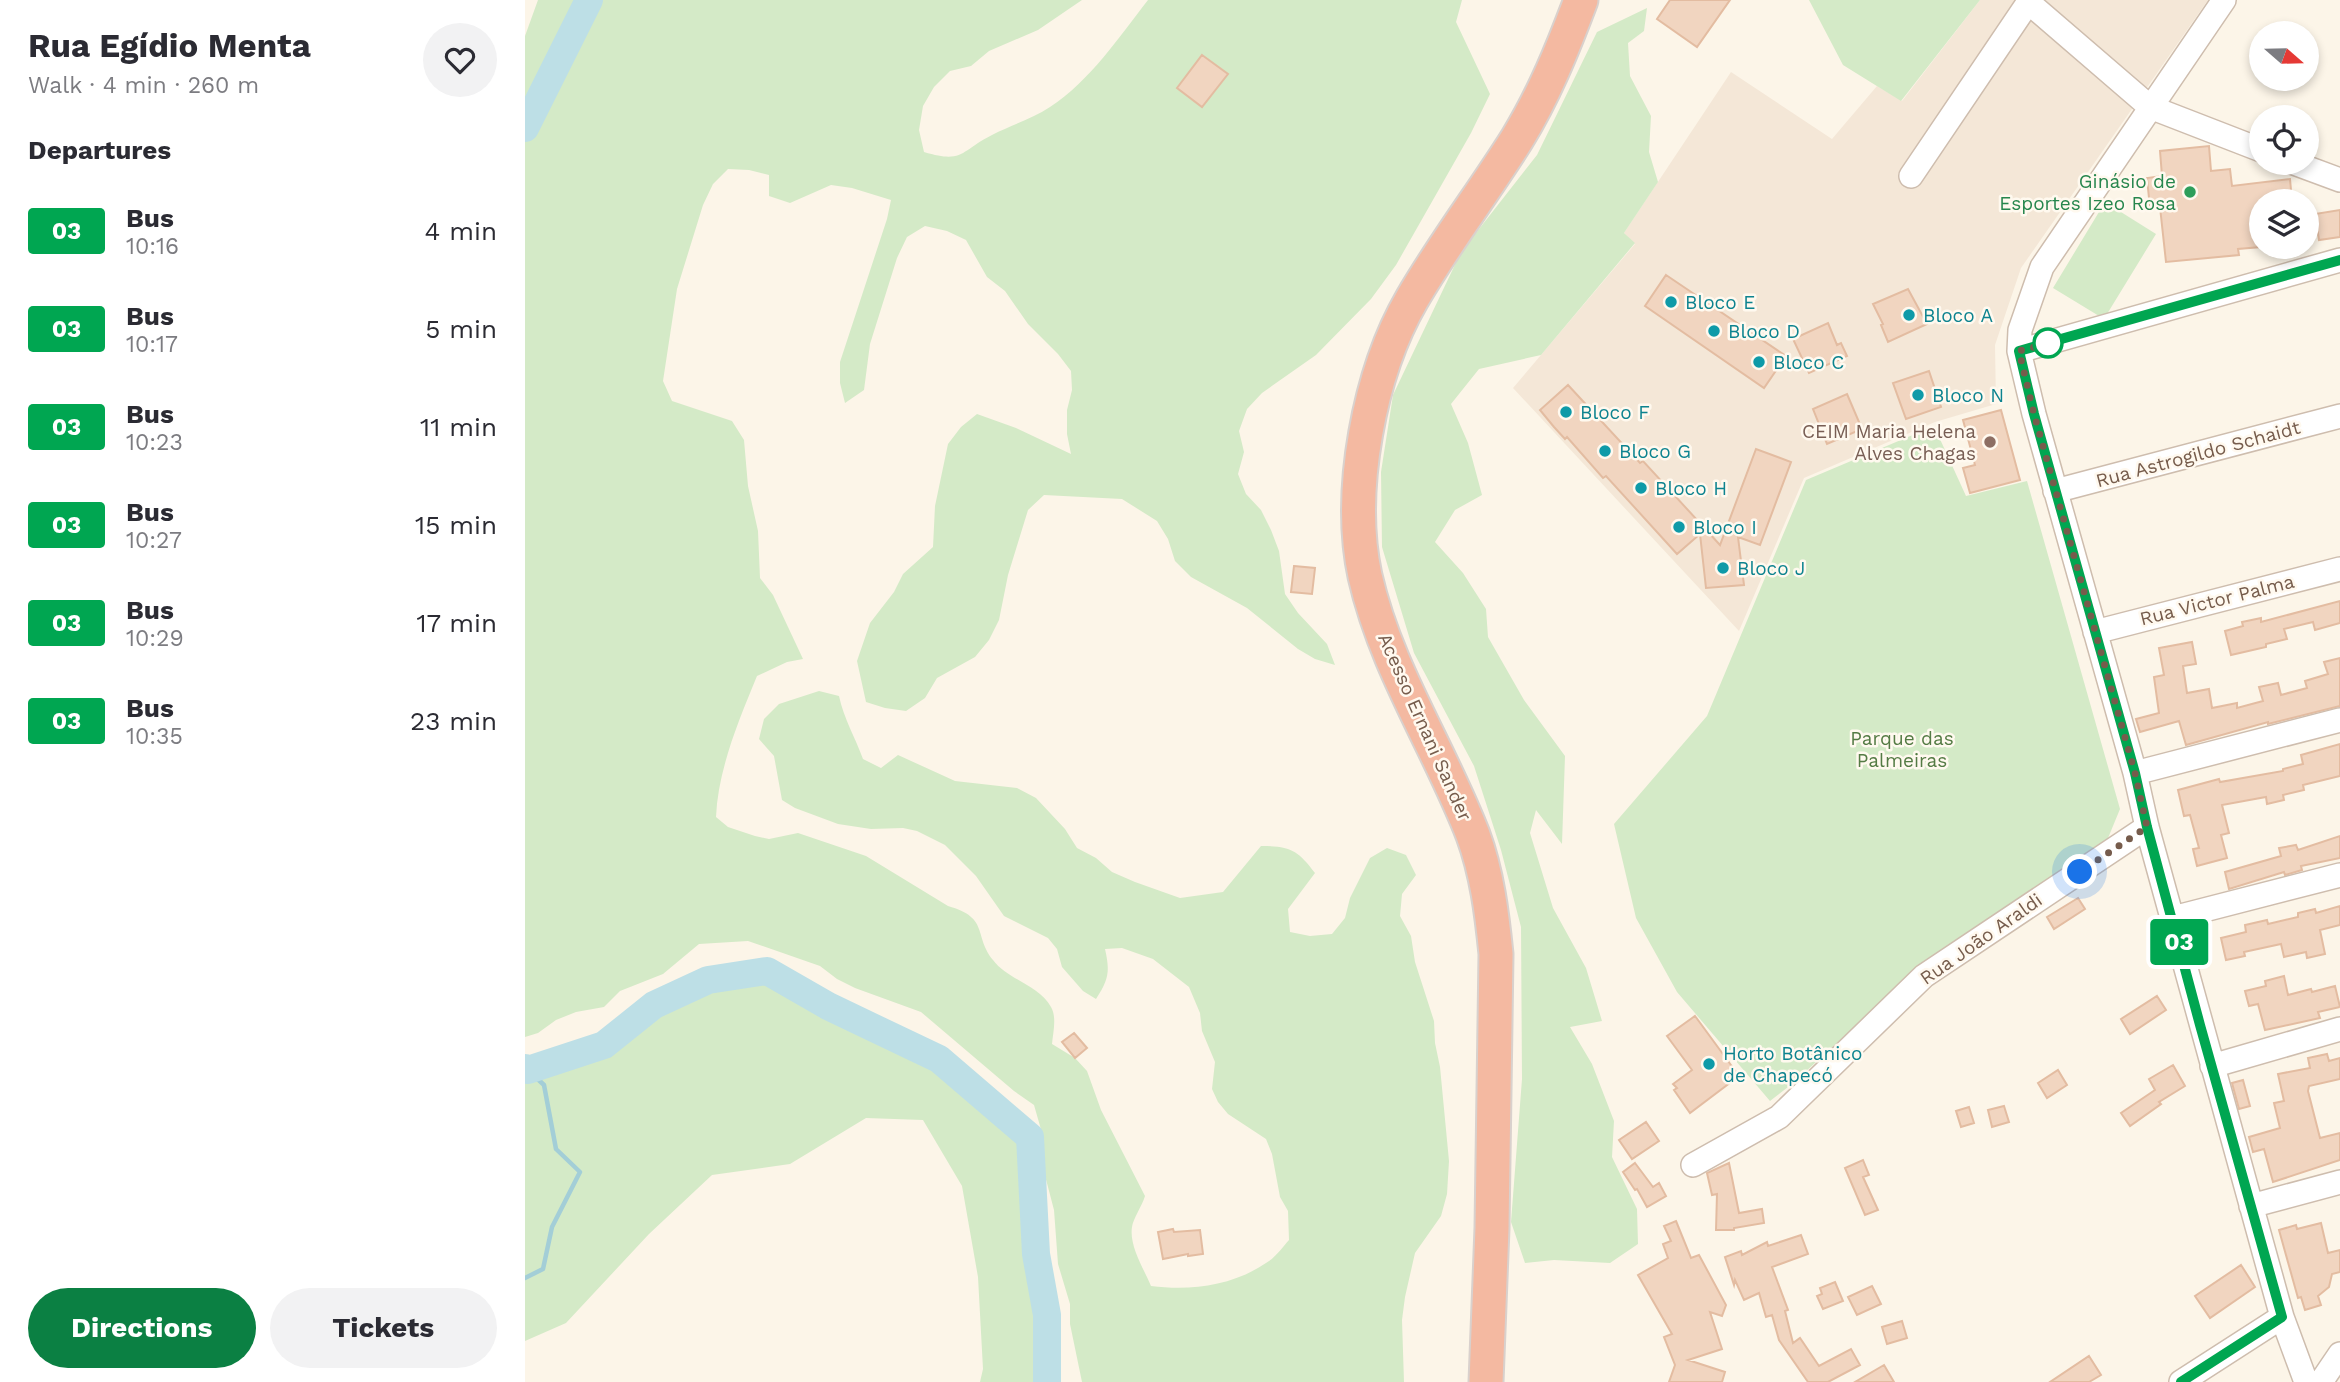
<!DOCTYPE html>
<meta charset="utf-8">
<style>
:root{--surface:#fff;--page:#f2f2f3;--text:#2b2b33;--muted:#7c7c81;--accent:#0b8043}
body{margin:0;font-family:"Work Sans",sans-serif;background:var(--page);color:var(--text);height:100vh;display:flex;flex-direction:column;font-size:26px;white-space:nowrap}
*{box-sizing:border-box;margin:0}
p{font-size:23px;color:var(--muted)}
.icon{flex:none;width:38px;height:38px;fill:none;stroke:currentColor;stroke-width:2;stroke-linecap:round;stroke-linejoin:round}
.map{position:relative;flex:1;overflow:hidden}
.sheet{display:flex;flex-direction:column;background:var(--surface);width:525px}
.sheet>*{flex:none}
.badge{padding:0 14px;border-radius:5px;font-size:24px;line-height:46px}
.needle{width:46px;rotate:110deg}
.controls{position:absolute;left:1724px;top:21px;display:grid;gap:14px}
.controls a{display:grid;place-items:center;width:70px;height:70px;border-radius:50%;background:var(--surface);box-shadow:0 4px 10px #0003;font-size:35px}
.you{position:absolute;width:35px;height:35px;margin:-18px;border:5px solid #fff;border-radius:50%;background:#1a73e8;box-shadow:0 0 0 10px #1a73e833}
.map>.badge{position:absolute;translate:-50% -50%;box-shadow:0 0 0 4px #fff}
h2{padding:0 28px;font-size:26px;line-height:63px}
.round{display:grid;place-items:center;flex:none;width:74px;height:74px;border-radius:37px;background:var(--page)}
.head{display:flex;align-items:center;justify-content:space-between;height:119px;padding:0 28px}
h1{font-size:33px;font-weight:700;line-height:52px}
.button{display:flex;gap:14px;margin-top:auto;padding:14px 28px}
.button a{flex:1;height:80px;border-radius:42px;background:var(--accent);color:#fff;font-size:28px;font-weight:700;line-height:80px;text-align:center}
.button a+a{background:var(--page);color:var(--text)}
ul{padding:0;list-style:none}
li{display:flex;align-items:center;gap:21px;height:98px;padding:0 28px}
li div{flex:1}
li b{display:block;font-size:26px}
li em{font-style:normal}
li .badge{min-width:77px;font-weight:700;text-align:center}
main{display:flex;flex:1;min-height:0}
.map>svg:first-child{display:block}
</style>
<main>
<section class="sheet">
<div class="head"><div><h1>Rua Egídio Menta</h1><p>Walk · 4 min · 260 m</p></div><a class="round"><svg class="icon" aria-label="heart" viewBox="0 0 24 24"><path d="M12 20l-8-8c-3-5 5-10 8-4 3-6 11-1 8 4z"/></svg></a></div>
<h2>Departures</h2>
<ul>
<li><span class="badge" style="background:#00a651;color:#fff">03</span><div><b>Bus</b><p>10:16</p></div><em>4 min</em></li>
<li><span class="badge" style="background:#00a651;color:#fff">03</span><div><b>Bus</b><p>10:17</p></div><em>5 min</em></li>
<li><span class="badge" style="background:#00a651;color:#fff">03</span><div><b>Bus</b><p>10:23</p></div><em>11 min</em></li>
<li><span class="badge" style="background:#00a651;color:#fff">03</span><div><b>Bus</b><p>10:27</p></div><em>15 min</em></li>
<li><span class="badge" style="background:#00a651;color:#fff">03</span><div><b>Bus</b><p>10:29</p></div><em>17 min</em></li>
<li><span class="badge" style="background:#00a651;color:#fff">03</span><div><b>Bus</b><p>10:35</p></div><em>23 min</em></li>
</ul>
<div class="button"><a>Directions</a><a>Tickets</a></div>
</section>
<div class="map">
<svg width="1815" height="1382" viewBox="0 0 1815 1382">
<rect width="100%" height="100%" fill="#fcf5e8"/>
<path fill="#f4e7d7" d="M1455,0H1683L1496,268L1470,345L1471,404L1410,422L1279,478L1214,631L988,388L1110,244L1099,233L1206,72L1307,139L1352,86L1377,101Z"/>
<path fill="#d4eac7" d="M13,0H557L513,30L464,51L446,66L425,71L409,87L398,106L394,130L399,152C439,164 435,151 467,135C486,125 507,119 525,107C565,81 594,37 623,0H937L931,22L965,94L946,133L871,265L846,299L791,355L737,393L722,409L714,431L719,452L713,474L721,494L736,510L746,530L754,551L760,594L773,613L802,644L810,665L790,659L773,649L722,608L666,577L650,561L643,539L632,521L597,499L519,495L503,510L483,575L474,620L464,640L450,657L412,678L400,698L381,711L360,708L341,702L332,661L345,623L369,592L378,574L408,547L410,506L423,444L436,427L452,414L491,428L546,454L542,434V410L547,390L546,371L533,354L503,324L480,291L462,277L441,240L422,231L400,226L382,237L372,258L345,344L339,390L320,403L315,383V362L362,219L366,200L327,188L306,185L265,203L244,196V175L224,170L203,169L188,184L178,205L152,289L138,381L147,401L207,421L219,440L223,486L233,531L235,578L248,595L278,659L262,662L232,676C214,720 193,769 191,817L203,827L230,836L244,839L273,833L341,856L423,906C465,918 448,935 468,960C483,980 514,985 526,1007C532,1017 528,1033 527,1044L550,1058L562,1071L576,1110L620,1196C617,1206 608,1219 607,1227C604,1246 619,1269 626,1286C666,1291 707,1286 741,1263C750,1258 757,1248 764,1240L763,1211L755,1197L747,1154L741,1139L703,1114L693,1102L687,1089L690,1062L677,1031L675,1013L664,987L628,959L597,948L580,949C585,971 584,979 571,999L558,991L537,967L532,949L523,938L479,916L451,876L420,845L392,831L378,828L346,829L313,824L270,808L257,800L249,756L234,739L239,719L254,704L294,691L314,696C319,719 330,737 338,759L356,768L373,755L430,781L492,788L511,798L540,829L552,848L571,858L587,872L610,882L655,898L698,892L736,846C765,846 773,850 790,873L763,909L765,932L785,936L807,934L820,918L825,898L845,858L862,848L881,855L891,875L877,894L875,916L886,936L890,962L909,1021L910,1043L915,1067L924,1161L922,1194L916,1216L890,1253L880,1297L877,1320L879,1382H557L545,1324V1304L533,1264L529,1210L517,1164L519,1140L509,1105L489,1091L396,1012L330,988L312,979L295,966L223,941L174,944L138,974L95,991L79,1007L51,1012L31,1020L13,1033L0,1037V36Z
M1284,0H1455L1376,101L1318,65Z
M1122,8L1119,31L1103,43L1105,76L1126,116L1124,152L1133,182L1099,233L1110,243L1016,355L954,369L926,404L943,443L957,495L930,510L910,542L938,573L961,609L963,637L999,700L1040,756L1037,844L1011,810L1005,833L1028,908L1061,968L1077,1021L1045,1027L1067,1064L1089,1121L1087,1157L1112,1209L1113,1244L1085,1263L1029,1260L1000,1263L986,1222L997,1079L996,927L976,850L949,766L889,653L857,547L856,472L868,395L936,252L1012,155L1072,32Z
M1580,202L1631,234L1579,319L1528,288Z
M1409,426L1441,496L1502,481L1595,809L1581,843L1384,977L1267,1084L1245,1101L1152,992L1111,918L1089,824L1182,716L1281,480Z
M242,971L303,1006L414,1059L505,1137L511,1254L522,1315V1382H455L458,1369L453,1277L437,1186L398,1120L341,1118L265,1164L187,1175L124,1234L41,1323L0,1341V1068L3,1070L79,1045L129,1005L183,980Z"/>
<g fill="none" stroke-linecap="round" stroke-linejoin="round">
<path stroke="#a3ced7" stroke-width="4.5" d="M0,1278L18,1269L27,1227L55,1172L31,1149L19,1085L3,1070"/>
<path stroke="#bddfe6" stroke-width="28" d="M0,128L64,0
M0,1068L3,1070L79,1045L129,1005L183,980L242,971L303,1006L414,1059L505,1137L511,1254L522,1315V1382"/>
</g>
<path fill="#f1d5c0" stroke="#e3bca1" stroke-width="2" d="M1145,0H1205L1172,47L1132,19Z
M677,55L703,74L677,107L652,88Z
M1684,146L1686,171L1705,169L1707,186L1765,179L1767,201H1736V247L1713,249L1714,255L1641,262L1635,207L1625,208L1622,178L1637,176L1635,151Z
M1815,210V237L1794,240L1790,214Z
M1141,275L1261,356L1239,388L1120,306Z
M1383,289L1402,324L1363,342L1356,325L1358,324L1348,304Z
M1303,323L1312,345L1316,343L1322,356L1284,373L1268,339Z
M1404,371L1416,407L1381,419L1368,383Z
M1043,385L1115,463L1118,461L1195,545L1231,449L1266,462L1235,545L1213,537L1219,585L1181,588L1175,534L1152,554L1081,476L1078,478L1042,437L1040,439L1029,427L1015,410Z
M1322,394L1337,429L1302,444L1288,409Z
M1476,410L1495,480L1445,493L1438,468L1450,465L1438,420Z
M769,566L790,568L787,594L766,592Z
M1815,601V623L1790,630L1788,622L1759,629L1762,639L1741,644V647L1706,655L1700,631L1718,626L1717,622L1736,618V622Z
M1667,642L1671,664L1658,666L1662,693L1684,689L1687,708L1712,703V708L1738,701L1734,687L1753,683L1756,695L1782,688L1780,681L1803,674L1799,662L1815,658V706L1743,724V722L1661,745L1654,721L1615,732L1611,719L1634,713L1629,677L1639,675L1634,648Z
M1815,744V776L1778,785L1779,790L1758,795L1759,800L1742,804L1741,797L1697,805L1704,833L1696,835L1702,858L1672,866L1668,849L1674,848L1665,815L1659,816L1653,790L1694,779L1695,782L1758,771V769L1778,764L1776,755Z
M1815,836V858L1776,866L1777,870L1760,875L1759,872L1704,889L1700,872L1756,856L1754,848L1771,845L1773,850Z
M1553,898L1560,909L1529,929L1522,917Z
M1815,906V925L1795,930L1800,954L1782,958L1781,952L1759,957L1756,944L1719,952L1720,956L1701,960L1696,938L1721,932L1720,925L1742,920L1743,924L1773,917V913L1790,909L1791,913Z
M1759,976L1763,995L1786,989L1787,992L1810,986L1815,1007L1793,1012L1795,1018L1740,1030L1733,1004L1724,1006L1720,991L1741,986L1740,981Z
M1632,996L1641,1010L1605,1034L1596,1019Z
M1170,1016L1214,1076L1165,1113L1149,1090L1152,1088L1148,1084L1167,1070L1142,1036Z
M549,1033L562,1048L550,1058L537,1042Z
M1802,1054L1804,1061L1815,1058V1079L1784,1086L1783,1091L1795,1138L1815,1133V1160L1748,1182L1739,1149L1728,1152L1724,1137L1755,1128L1749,1103L1759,1101L1753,1074L1785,1068L1783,1058Z
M1648,1065L1660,1086L1634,1102L1636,1104L1605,1126L1596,1113L1630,1090L1624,1079Z
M1533,1070L1542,1085L1522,1098L1513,1083Z
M1718,1080L1725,1106L1714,1109L1707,1083Z
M1479,1106L1484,1122L1467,1127L1463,1110Z
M1444,1107L1449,1123L1436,1127L1431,1111Z
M1121,1122L1134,1141L1107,1159L1094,1140Z
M1338,1160L1344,1175L1338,1177L1353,1210L1340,1215L1320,1168Z
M1110,1163L1128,1187L1134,1183L1141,1196L1122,1207L1112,1189L1110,1190L1098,1172Z
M1204,1163L1214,1213L1237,1209L1239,1223L1209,1228V1230H1191L1192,1194L1187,1195L1182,1173Z
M1151,1221L1166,1258L1174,1255L1201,1305L1197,1316L1185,1312L1197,1349L1163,1360L1200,1372L1197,1382H1144L1150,1365L1139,1337L1147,1334L1113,1275L1143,1258L1138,1244L1146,1241L1139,1226Z
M1796,1223L1803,1253L1815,1250V1272L1807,1274L1804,1287L1793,1296L1796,1305L1780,1310L1776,1297L1773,1298L1754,1230L1771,1225L1772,1229Z
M648,1229L649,1232L675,1230L678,1254L663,1256V1254L638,1259L633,1232Z
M1276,1235L1283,1254L1247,1267L1263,1310L1260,1311L1268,1343L1275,1338L1294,1366L1326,1349L1335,1365L1303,1382H1283L1254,1340L1247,1315L1241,1317L1234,1293L1219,1300L1210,1280L1209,1285L1200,1257L1216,1251L1217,1255L1242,1242L1243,1246Z
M1716,1265L1730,1287L1685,1318L1670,1296Z
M1310,1282L1318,1301L1298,1309L1292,1296L1297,1294L1295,1288Z
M1347,1286L1356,1304L1332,1315L1323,1297Z
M1377,1321L1382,1338L1362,1344L1357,1327Z
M1564,1356L1576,1375L1564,1382H1525Z
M1359,1365L1369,1382H1330Z"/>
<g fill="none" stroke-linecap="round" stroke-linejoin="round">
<defs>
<path id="minor" d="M1699,0L1517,267L1495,330L1494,351L1509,414L1610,773L1622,827L1757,1317L1781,1382
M1503,2L1625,107L1736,150
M1769,163L1815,180
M1386,176L1505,0
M1494,351L1815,260
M1530,491L1815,416
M1570,632L1815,569
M1610,773L1815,720
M1648,918L1815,875
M1687,1066L1815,1029
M1168,1165L1254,1117L1399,976L1622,827
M1726,1206L1815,1182
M1656,1382L1757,1317
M1796,1382L1815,1354"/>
<path id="highway" d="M961,1382L967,1228L971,954C967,914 962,873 948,835C914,747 861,669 840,576C822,492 844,373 887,299C919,244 958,193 992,139C1019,95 1038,48 1056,0"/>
</defs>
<use href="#minor" stroke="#cebdae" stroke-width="26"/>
<use href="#highway" stroke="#d9d1cd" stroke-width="37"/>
<use href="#minor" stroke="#fff" stroke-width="23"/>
<use href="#highway" stroke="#f4b9a1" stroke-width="33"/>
</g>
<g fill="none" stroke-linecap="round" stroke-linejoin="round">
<defs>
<path id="line" d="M1656,1382L1757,1317L1675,1025L1622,827L1610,773L1509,414L1494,351L1815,260"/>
</defs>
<use href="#line" stroke="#fff" stroke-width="16"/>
<use href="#line" stroke="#00a651" stroke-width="10"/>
<path stroke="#765c4c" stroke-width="7" stroke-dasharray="0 12.6" d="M1523,343L1528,342L1494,351L1509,414L1610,773L1622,827L1555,872"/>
</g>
<circle fill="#2e9e5b" stroke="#fff9ef" stroke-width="2.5" cx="1665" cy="192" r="7"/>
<g fill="#0f9aa8" stroke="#fff9ef" stroke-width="2.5">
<circle cx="1146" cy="302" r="7"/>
<circle cx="1384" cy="315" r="7"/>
<circle cx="1189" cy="331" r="7"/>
<circle cx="1234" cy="362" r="7"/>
<circle cx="1393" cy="395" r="7"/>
<circle cx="1041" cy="412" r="7"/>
<circle cx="1080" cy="451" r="7"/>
<circle cx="1116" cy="488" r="7"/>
<circle cx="1154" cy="527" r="7"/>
<circle cx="1198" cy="568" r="7"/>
<circle cx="1184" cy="1064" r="7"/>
</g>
<circle fill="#fff" stroke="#00a651" stroke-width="3.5" cx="1523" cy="343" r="14"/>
<circle fill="#8d6e63" stroke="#fff9ef" stroke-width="2.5" cx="1465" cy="442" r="7"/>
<g text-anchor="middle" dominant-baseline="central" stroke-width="5" stroke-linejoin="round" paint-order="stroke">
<g font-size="19" fill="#27864d" stroke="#fff9ef" text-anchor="end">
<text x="1651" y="181">Ginásio de<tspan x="1651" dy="22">Esportes Izeo Rosa</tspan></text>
</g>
<g font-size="19" fill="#0d838f" stroke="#fff9ef" text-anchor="start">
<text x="1160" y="302">Bloco E</text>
<text x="1398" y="315">Bloco A</text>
<text x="1203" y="331">Bloco D</text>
<text x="1248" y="362">Bloco C</text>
<text x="1407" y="395">Bloco N</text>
<text x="1055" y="412">Bloco F</text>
<text x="1094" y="451">Bloco G</text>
<text x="1130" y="488">Bloco H</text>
<text x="1168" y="527">Bloco I</text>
<text x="1212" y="568">Bloco J</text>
<text x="1198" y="1053">Horto Botânico<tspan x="1198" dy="22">de Chapecó</tspan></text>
</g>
<g font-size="19" fill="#785e54" stroke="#fff9ef" text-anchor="end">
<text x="1451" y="431">CEIM Maria Helena<tspan x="1451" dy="22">Alves Chagas</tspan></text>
</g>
<g font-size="19" fill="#765c4c" stroke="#fff9ef">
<text transform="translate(1673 454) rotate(-15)">Rua Astrogildo Schaidt</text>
<text transform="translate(1692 600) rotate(-14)">Rua Victor Palma</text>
<text transform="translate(900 727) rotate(66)">Acesso Ernani Sander</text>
<text transform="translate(1456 939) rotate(-35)">Rua João Araldi</text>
</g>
<g font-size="19" fill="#547b44" stroke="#fff9ef">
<text x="1377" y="738">Parque das<tspan x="1377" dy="22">Palmeiras</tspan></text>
</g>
</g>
</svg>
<div class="controls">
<a><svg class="needle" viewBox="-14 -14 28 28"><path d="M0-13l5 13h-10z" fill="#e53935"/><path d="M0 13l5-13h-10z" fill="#7c7c81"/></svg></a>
<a><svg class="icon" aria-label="locate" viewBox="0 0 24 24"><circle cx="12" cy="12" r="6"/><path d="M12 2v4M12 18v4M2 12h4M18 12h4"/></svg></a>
<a><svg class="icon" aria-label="layers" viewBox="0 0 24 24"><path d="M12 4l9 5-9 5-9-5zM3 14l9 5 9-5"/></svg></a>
</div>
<div class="you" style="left:1555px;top:872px"></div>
<b class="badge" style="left:1654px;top:942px;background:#00a651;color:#fff">03</b>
</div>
</main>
